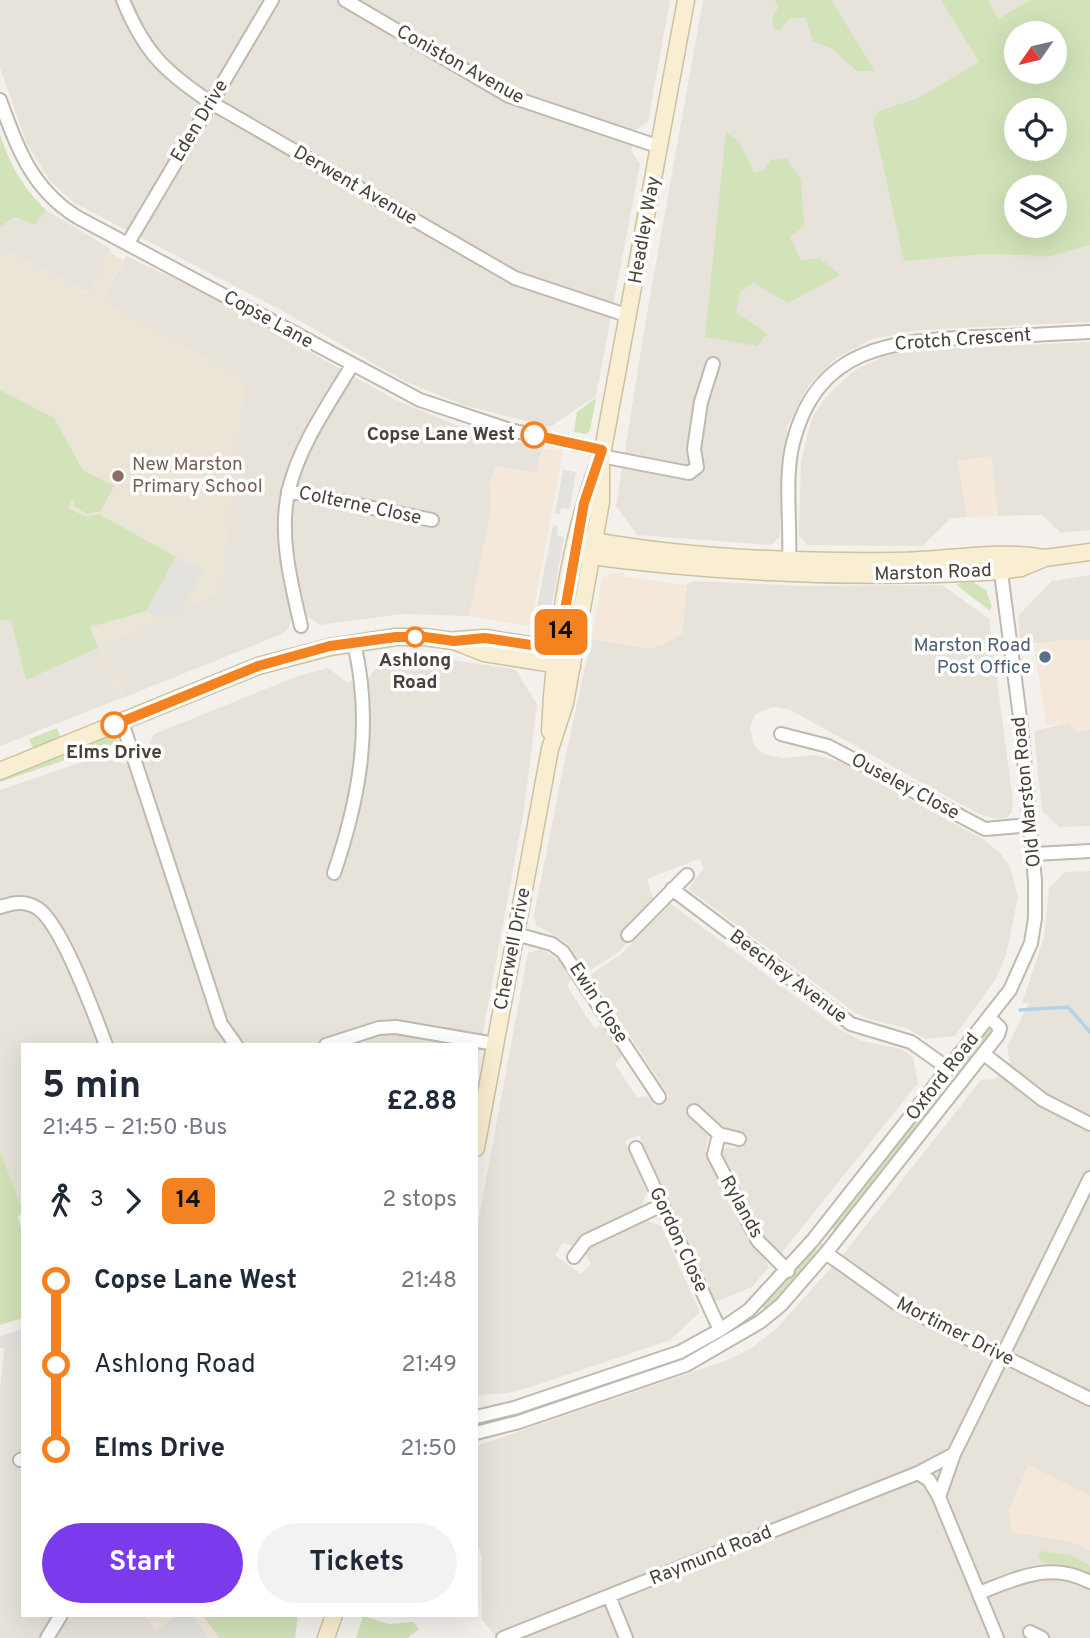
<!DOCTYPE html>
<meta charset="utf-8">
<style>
:root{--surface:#fff;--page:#f2f2f3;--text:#1f2937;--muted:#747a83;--accent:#7c3aed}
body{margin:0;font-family:Overpass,sans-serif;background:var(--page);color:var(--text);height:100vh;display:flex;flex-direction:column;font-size:26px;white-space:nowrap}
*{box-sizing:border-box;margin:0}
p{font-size:23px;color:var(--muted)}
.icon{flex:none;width:38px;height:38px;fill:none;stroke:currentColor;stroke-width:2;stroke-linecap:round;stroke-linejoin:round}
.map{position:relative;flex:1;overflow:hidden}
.sheet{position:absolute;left:21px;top:1043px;width:457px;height:574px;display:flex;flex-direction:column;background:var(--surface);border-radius:0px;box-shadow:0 7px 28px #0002}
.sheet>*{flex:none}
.badge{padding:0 14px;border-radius:10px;font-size:24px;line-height:46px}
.needle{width:46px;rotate:236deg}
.controls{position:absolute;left:1004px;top:21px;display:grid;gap:14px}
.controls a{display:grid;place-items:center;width:63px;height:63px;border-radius:50%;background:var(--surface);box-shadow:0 7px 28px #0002;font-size:35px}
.map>.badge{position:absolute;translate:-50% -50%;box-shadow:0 0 0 4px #fff}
.legs{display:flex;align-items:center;gap:10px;height:77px;padding:0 21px;font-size:23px}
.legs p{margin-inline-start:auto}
.head{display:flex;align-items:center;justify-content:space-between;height:119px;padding:0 21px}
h1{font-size:38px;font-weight:700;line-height:52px}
.cta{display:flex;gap:14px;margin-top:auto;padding:14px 21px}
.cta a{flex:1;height:80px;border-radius:42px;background:var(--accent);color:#fff;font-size:28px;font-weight:700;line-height:80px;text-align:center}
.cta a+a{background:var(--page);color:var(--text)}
ul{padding:0 21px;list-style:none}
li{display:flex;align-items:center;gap:24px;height:84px;font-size:26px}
li i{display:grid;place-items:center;width:10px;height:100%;margin:0 9px;background:currentColor}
li i::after{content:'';width:18px;height:18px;margin:-9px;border:5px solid;border-radius:50%;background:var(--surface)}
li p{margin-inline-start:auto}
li:first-child i{background:linear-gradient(#0000 50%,currentColor 0)}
li:last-child i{background:linear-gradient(currentColor 50%,#0000 0)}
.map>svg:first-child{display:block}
</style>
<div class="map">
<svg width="1090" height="1638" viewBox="0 0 1090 1638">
<rect width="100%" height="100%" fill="#f4f1ec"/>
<path fill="#e7e3da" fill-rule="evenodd" d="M0,0H670L648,122L634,131L631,150L640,164L596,396L550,427L466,406L404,381L279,309L76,204L50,181L27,144L0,68Z
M703,0H1090V322L919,330L872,339L835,359L809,385L788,425L782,458L780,536L771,545L637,535L616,506L647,313ZM1017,33H1055V72H1017ZM1017,110H1055V149H1017ZM1017,187H1055V226H1017Z
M46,210L111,249L89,294L0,248V228L14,217L35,225Z
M126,256L205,293L396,400L468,430L542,448L536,473L496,466L490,482L492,506L469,616L402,614L320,625L308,617L291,621L288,629L282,634L125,697L104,646L102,301Z
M1090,342V530L1061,533L1042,515L998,516L991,457L958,461L967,517L950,519L922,546L807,545L799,536L801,462L811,420L824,399L855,370L883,357L913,350Z
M1090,575V640L1020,644L1018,616L1052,581Z
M693,581L804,586L942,585L989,619L1013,802L1012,812L1006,818L996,819L979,814L790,710L773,707L761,711L755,715L750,727L754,746L764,754L783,758L815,755L838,761L983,839L1000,853L1010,867L1018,897L1006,955L995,980L955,1036L926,1039L906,1028L868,1019L854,1012L688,889L704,868L699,859L647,879L653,898L641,930L619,952L587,972L568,944L536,925L534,915L565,759L591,639L649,649L687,590L686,585Z
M0,620H11L17,641L98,648L119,699L0,746Z
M443,659L515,669L537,704L524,810L476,1071V1045H23V1211L0,1151V790L103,755L124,764L144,755L154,734L298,676L328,668L347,682L369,677L384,660Z
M1068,723L1077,732L1090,729V826L1059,827L1042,811L1034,731Z
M1090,871V1638H497L482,1620V1557L476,1542V1446L728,1360L752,1348L778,1327L846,1251L981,1080L995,1079L1010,1062L1007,1047L1029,1003H1022L1044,937L1049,889L1065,872Z
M670,903L839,1029L862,1041L901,1049L909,1054L913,1057L918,1083L779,1256L759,1234L719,1152L730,1146L732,1149L743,1145L747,1139L740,1133L721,1127L695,1104L688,1112L709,1134L706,1150L709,1161L769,1267L752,1287L715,1302L639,1135L625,1141L647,1192L640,1210L584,1235L573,1246L563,1243L555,1255L581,1274L591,1263L583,1252L588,1246L646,1220L661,1226L700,1312L670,1340L531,1387L508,1393L476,1395V1234L528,953L541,949L559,960L571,979L567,986L583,1011L595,1029L600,1026L603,1028L622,1056L615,1064L637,1097L648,1096L655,1106L669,1096L590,975L621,954Z
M4,1348H23V1615H58L66,1620L69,1615H144L162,1638H0V1390Z"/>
<path fill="#f3e8da" d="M542,448L563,451L531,626L469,616L492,506L490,482L496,466L536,473Z
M991,456L998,516L967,517L958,461Z
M623,573L626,577L686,585L683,633L665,644L649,649L591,639L602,578L611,573Z
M1060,640H1090V729L1077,732L1068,723L1046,726L1034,645Z
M1028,1465L1090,1496V1551L1070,1541L1012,1533L1008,1512Z
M144,1615H203L219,1638H162Z"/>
<path fill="#ebe5d7" d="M0,248L88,294L110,252L123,260L102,301L246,379L222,592L104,646L125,697L119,699L98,648L26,680L11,620L0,606Z"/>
<path fill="#d2e3b9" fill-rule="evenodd" d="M775,0H831L875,71H857L831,48L813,42L806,18H790L780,30L774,29L772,19L778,8Z
M941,0H987L999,19L1030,0H1090V245L1051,256L984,254L904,261L873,120L879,111L918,98L979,62ZM1017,33H1055V72H1017ZM1017,110H1055V149H1017ZM1017,187H1055V226H1017Z
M726,132L739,141L754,172L763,171L771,160L786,158L801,180L804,226L790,237L801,260L820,258L840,275L788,303L753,283L740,292L736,312L767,334L757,346L705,337Z
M0,134C10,166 23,187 46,210L35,225L14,217L0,228Z
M0,390L54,418L83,470L114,486L101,511L87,514L73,506L75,501L72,500L68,508L87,517L99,514L176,557L146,611L90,627L98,648L26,680L11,621L0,620Z
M596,398L590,430L586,434L574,432L577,412Z
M973,582L986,590L992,607L989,610L955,584Z
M57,728L61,738L34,749L29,739Z
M112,734L120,742L79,755L76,748Z
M71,750L74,757L0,782V778Z
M989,1029L993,1032L959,1078L953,1072Z
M951,1084L836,1232L831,1227L938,1091L943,1095Z
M0,1151L23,1211L18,1217L23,1236V1318L0,1325Z
M822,1243L826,1246L783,1296L764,1309L763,1305L813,1248L817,1250Z
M744,1321L748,1322L693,1357L489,1427L487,1421L659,1366L714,1342Z
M1042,1551L1073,1556L1090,1566V1577L1063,1566L1042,1562L1038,1557Z
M203,1615H298L295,1638H219Z
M363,1616L389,1624L413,1622L419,1629L408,1638H356Z"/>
<path fill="#e3e2df" d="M563,470L576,472L570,509L561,508L560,514L555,513Z
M553,525L558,526L557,535L564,537L550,615L536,613Z
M176,557L204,570L182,610L164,619L146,611Z
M23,1329V1348H0V1336Z
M177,1615H193L208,1638H162L156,1631Z"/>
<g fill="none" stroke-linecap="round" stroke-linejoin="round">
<path stroke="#b0d3e9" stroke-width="3.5" d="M1020,1010L1068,1007L1090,1032"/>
<defs>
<path id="minor" d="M123,0C144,52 165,72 210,102L515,278L629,316
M345,0L509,96L660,147
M0,100C17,148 32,189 77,217L420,400L510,430L602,450
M128,243L272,0
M601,456L689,473L697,467L694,449L701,402L713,364
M288,491L432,520
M789,561C791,525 784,477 793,443C818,345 893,341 978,337C1015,336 1053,334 1090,332
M301,626C291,583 278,533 289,489C300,444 329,404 352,365
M122,722L221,1024L236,1045
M781,734L828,746L985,829L1031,825
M1035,854L1090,851
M334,873C360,797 373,723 354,643
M672,889L851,1024L911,1042L949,1069
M0,907C13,903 24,900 37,908C61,922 95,1016 106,1045
M516,934L552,944L563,952L659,1097
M628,935L687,875
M326,1045L379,1028L396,1027L495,1044
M984,1054L1043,1100L1090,1124
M694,1111L719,1134L739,1139
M719,1134L714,1155L758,1241L788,1271
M636,1148L720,1330
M826,1253L896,1303L1090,1399
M574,1257L586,1241L662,1205
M476,1417L514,1408L680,1352L720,1330L749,1310L813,1240L1010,990L1031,943L1035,918V881L1021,725L1000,565
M476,1433L519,1422L686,1365L760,1322L781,1305L826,1253L998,1035L1000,1028L989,1017
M954,1454L939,1497L997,1638
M20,1460L23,1459
M918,1473L929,1480L939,1497
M979,1593C1018,1578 1050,1561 1090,1582
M609,1596L626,1638
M1030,1632L1042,1638
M47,1638L61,1615
M503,1638L918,1473L954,1454L1090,1178"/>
<path id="secondary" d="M578,538C683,558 789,562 896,561C946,561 997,549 1045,558
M574,554C716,573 857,580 1001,571L1021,568L1045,558L1090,552
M456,640L485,638L566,651
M550,731C553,654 569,541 597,468
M0,771L258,666L330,647L396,637H424L454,641L484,653L572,667
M476,1148L550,749L565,703L601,502V460L686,0
M326,1638L334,1615"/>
</defs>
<use href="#minor" stroke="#bfb9af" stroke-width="16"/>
<use href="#secondary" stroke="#cec1a0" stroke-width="19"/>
<use href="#minor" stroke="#fff" stroke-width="12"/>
<use href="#secondary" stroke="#f9eed1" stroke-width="16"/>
</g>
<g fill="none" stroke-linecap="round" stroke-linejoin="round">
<defs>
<path id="line-1" d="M114,725L258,666L330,646L396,637H425L454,641L485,638L558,649L584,503L602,450L534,435"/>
</defs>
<use href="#line-1" stroke="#fff" stroke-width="16"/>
<use href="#line-1" stroke="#f58220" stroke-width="10"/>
</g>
<g fill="#fff" stroke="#f58220" stroke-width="3.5">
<circle cx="534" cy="435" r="12"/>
<circle cx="415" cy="637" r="9"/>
<circle cx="114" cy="725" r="12"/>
</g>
<circle fill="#8d6e63" stroke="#fff" stroke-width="2.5" cx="118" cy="476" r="7"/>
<circle fill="#5c6f8a" stroke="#fff" stroke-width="2.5" cx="1045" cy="657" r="7"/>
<g text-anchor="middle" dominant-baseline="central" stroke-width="7" stroke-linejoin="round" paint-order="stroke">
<g font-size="19" fill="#48423a" stroke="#fff">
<text transform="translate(460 65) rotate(29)">Coniston Avenue</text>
<text transform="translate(200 121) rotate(-59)">Eden Drive</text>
<text transform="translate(355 186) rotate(30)">Derwent Avenue</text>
<text transform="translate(645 230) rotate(-80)">Headley Way</text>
<text transform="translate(268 320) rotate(29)">Copse Lane</text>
<text transform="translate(963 340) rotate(-4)">Crotch Crescent</text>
<text transform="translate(360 506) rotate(12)">Colterne Close</text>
<text transform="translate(933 573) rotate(-2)">Marston Road</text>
<text transform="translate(905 787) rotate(28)">Ouseley Close</text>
<text transform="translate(1027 792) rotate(-96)">Old Marston Road</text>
<text transform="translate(513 949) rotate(-79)">Cherwell Drive</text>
<text transform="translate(788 977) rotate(37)">Beechey Avenue</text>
<text transform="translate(598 1003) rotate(57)">Ewin Close</text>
<text transform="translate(943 1077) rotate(-52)">Oxford Road</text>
<text transform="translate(741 1207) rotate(61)">Rylands</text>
<text transform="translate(678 1240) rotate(65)">Gordon Close</text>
<text transform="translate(955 1332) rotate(27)">Mortimer Drive</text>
<text transform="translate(711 1556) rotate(-22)">Raymund Road</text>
</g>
<g font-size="19" font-weight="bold" fill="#48423a" stroke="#fff">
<text x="515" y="435" text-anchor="end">Copse Lane West</text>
<text x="415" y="661">Ashlong<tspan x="415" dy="22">Road</tspan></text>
<text x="114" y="753">Elms Drive</text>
</g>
<g font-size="19" fill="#785e54" stroke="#fff" text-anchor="start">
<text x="132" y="465">New Marston<tspan x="132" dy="22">Primary School</tspan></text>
</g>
<g font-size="19" fill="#4e5e75" stroke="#fff" text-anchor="end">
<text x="1031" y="646">Marston Road<tspan x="1031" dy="22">Post Office</tspan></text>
</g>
</g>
</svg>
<div class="controls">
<a><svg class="needle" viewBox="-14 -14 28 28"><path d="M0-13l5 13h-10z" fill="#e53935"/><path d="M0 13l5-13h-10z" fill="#747a83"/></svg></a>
<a><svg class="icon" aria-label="locate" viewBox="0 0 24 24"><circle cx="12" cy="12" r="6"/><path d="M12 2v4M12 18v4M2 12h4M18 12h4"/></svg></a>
<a><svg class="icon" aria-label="layers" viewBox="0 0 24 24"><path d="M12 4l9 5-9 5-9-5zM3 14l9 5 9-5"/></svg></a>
</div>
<b class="badge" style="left:561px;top:632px;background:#f58220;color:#111">14</b>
<section class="sheet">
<div class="head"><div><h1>5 min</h1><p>21:45 – 21:50 · Bus</p></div><b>£2.88</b></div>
<div class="legs"><svg class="icon" aria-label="walk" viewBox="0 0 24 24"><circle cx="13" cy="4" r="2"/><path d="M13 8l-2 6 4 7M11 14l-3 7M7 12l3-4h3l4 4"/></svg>3<svg class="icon" aria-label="forward" viewBox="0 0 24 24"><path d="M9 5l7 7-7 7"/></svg><b class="badge" style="background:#f58220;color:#111">14</b><p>2 stops</p></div>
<ul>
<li><i style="color:#f58220"></i><b>Copse Lane West</b><p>21:48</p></li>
<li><i style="color:#f58220"></i><span>Ashlong Road</span><p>21:49</p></li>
<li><i style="color:#f58220"></i><b>Elms Drive</b><p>21:50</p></li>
</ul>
<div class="cta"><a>Start</a><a>Tickets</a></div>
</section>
</div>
